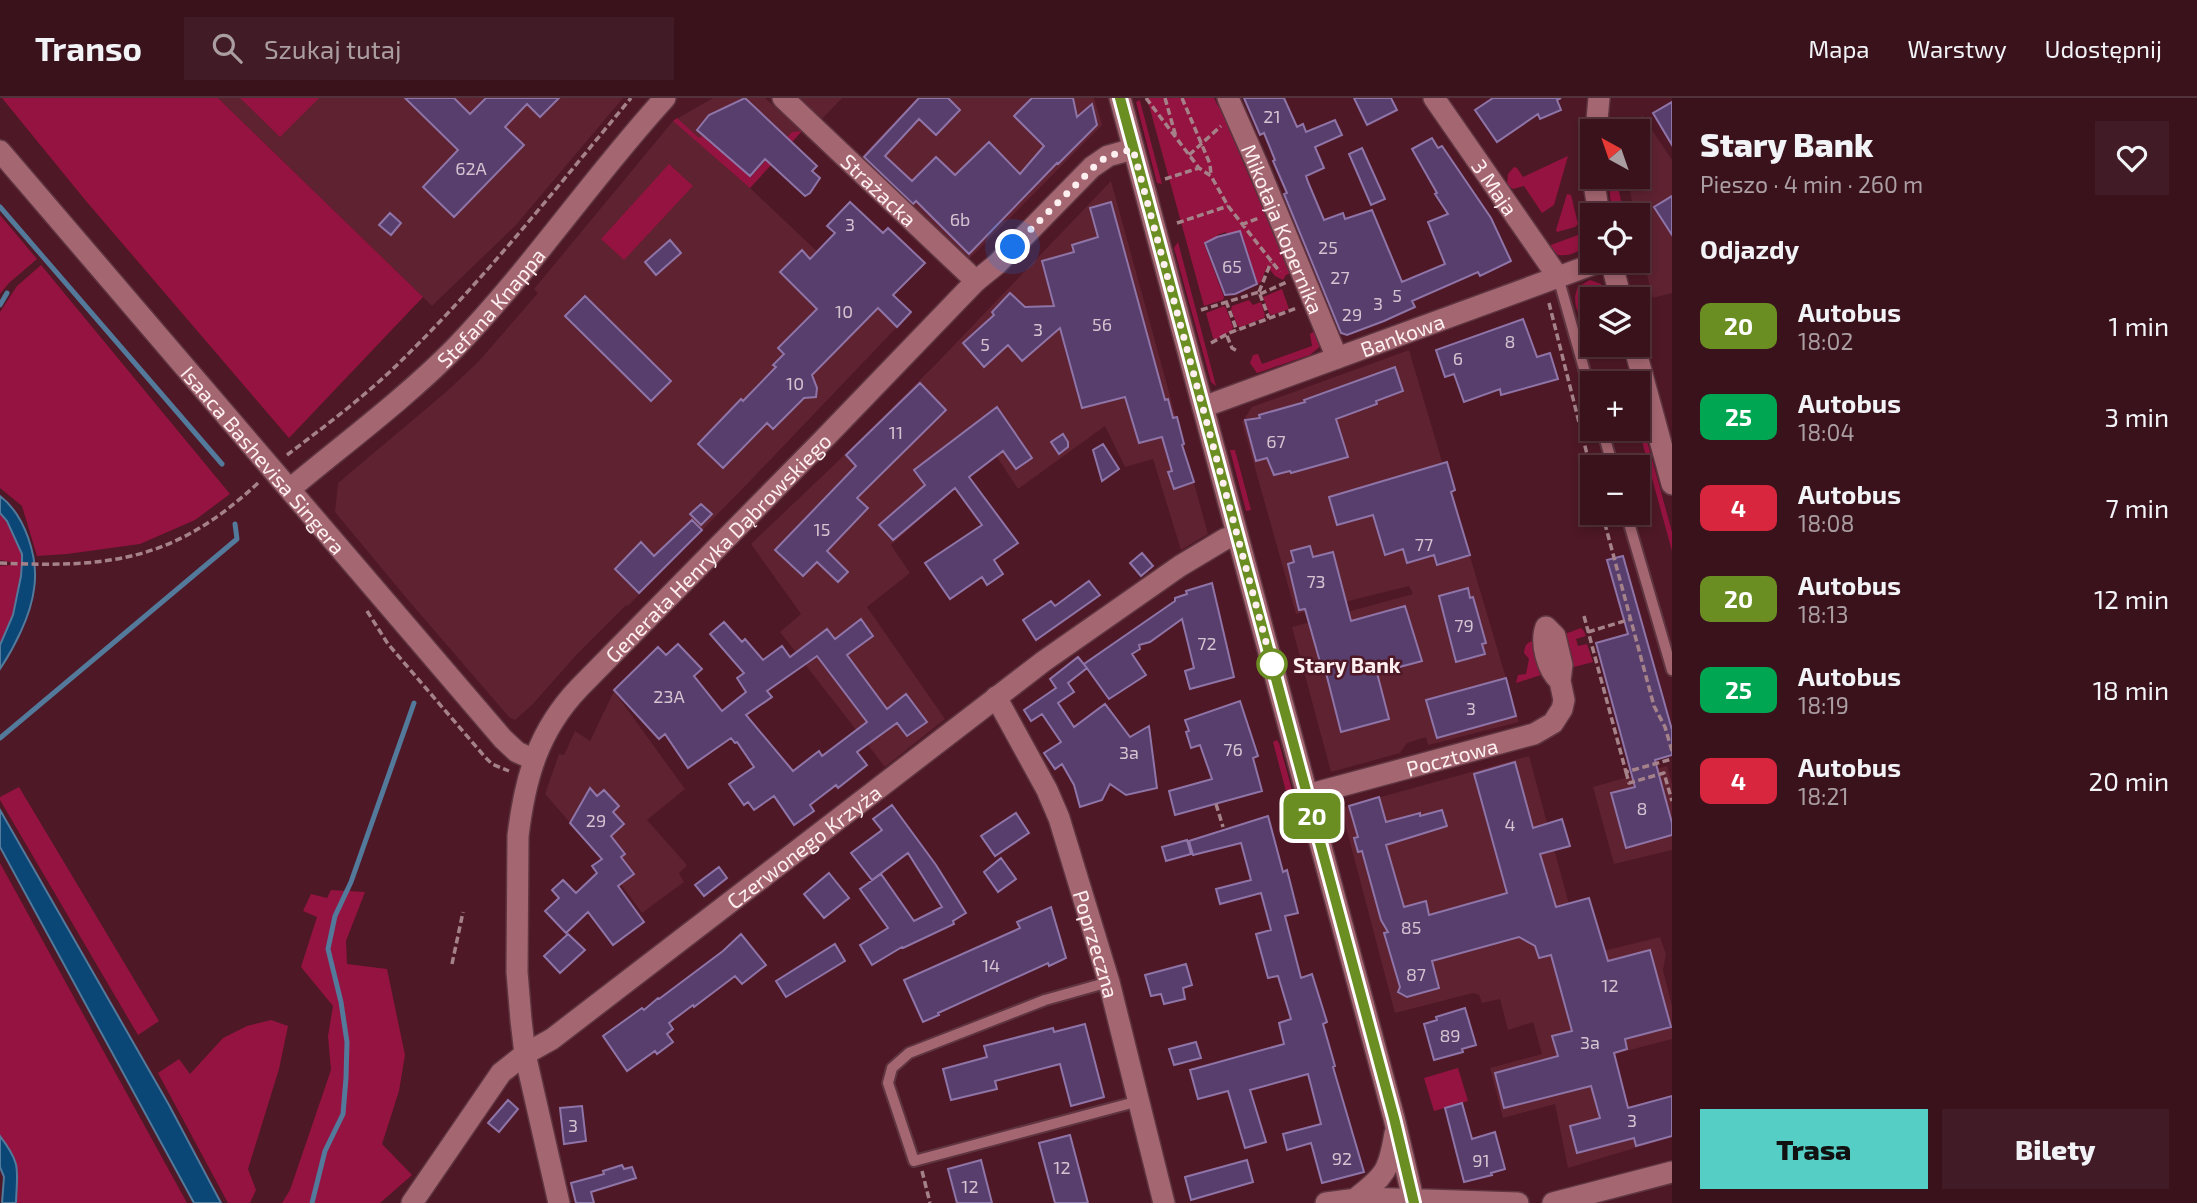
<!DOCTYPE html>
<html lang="pl">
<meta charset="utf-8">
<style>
:root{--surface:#3a121c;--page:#411b25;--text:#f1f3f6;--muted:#ab9ea3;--line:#54323b;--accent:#55cec5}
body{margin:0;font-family:"Exo 2",sans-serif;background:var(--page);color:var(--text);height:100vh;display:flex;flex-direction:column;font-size:26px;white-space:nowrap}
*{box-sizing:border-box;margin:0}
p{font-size:23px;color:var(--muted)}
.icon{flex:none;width:38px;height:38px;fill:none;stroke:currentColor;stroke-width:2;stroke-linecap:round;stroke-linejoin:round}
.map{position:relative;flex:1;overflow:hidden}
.panel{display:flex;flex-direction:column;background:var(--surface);width:525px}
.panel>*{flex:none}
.badge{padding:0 14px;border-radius:10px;font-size:24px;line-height:46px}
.needle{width:46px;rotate:320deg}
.buttons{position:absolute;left:1580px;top:21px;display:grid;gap:14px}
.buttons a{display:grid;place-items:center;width:70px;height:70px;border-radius:0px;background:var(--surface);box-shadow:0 4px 10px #0003,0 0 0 2px var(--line);font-size:35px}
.you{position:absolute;width:35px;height:35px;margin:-18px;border:5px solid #fff;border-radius:50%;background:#1a73e8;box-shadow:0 0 0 10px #1a73e833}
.map>.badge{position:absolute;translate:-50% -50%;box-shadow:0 0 0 4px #fff}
h2{padding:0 28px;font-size:26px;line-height:63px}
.round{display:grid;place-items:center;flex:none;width:74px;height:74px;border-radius:0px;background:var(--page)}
.headline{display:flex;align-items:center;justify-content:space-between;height:119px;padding:0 28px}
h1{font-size:33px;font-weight:800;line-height:52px}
.action{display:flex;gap:14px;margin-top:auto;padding:14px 28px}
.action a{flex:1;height:80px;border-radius:0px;background:var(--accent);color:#111;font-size:28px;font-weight:800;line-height:80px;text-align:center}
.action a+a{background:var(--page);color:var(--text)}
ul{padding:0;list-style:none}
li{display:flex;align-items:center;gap:21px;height:91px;padding:0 28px}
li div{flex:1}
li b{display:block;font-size:26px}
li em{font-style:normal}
li .badge{min-width:77px;font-weight:700;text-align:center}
header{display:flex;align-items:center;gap:42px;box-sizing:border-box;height:98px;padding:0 35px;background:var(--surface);border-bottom:2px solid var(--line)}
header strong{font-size:33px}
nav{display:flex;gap:38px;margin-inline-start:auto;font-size:24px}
.search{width:490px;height:63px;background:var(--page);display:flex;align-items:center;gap:18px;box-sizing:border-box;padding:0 24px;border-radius:0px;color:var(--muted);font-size:26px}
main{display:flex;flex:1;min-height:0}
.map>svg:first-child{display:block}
</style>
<header>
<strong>Transo</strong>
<div class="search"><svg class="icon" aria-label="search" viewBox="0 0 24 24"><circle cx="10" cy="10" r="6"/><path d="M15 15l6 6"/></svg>Szukaj tutaj</div>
<nav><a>Mapa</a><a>Warstwy</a><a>Udostępnij</a></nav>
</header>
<main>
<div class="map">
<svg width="1672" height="1105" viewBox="0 0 1672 1105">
<rect width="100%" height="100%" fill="#4e1826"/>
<path fill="#5e2231" d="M218,0H623L516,127L432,208Z
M713,0H765L802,33L750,90L897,229L749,384L628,508L626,507L579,554L532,607L515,622L509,619L408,502L335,414L338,385L446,294L479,263L538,195L534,191L673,23Z
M795,0H842L820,23Z
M917,0H1094L1102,27L969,161L860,60Z
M1642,17L1672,62V195L1653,200L1638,140V117H1634L1628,79H1638V33H1635Z
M1111,83L1208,436L1181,452L1153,361L1125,369L1105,328L1018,391L995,356L891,447L910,475L867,509L945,621L885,669L780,534L801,516L751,446L835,366L936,266Z
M1409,252L1519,624L1428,647L1426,639L1407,645L1400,655L1331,674L1292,529L1413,496L1409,488L1296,516L1242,324L1252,309Z
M614,593L685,691L647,722L687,767L679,775L684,784L642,815L602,761L545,696L559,656L564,657L575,633L590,643Z
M1529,658L1583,858L1660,839L1666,856L1663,872L1672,908V941L1615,956L1629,1010L1672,998V1039L1568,1070L1555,1006L1503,1020L1490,970L1542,956L1533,924L1508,932L1500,901L1482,905L1479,897L1473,895L1395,915L1341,710Z
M1667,668L1672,686V752L1614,766L1593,689Z"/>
<path fill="#951340" d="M2,0H218L423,199L289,340L86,103Z
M240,0H319L280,39Z
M1147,0H1214L1218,8L1227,11L1234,24L1229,31L1288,170L1294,172L1293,174L1286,177L1283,182L1275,178L1267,168L1261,184L1258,186L1243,139L1227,136L1226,134L1217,137V140L1204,146L1224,199L1223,202L1204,208Z
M1140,2V3L1162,86L1157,85L1136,4Z
M677,20L699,40L702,38L751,79L792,34L802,33L750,90L673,23Z
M1568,58L1554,107L1542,115L1524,88L1513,91L1507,87L1508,76L1514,69L1517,70L1523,79Z
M669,66L693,88L624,162L601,141Z
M1608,79H1616L1622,108V112L1612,115Z
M1567,96L1571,97L1578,126L1575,129L1557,134L1556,132Z
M0,117L37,161L9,185L0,196Z
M1589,133C1590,149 1574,159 1558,157L1548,148Z
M1178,144L1216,288L1211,284L1174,150Z
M41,167L230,396L195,422L140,446L67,456L37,458L22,408L0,390V214L17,188Z
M1590,182L1601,186L1608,201H1592V232C1580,221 1570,206 1578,189Z
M1282,191L1289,211L1272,217L1269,215L1263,199Z
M1249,202L1253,207L1261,204L1265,217L1264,220L1240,229L1237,227L1231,211L1232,208Z
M1224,208L1226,210L1233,229L1232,232L1216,242L1213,240L1206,215Z
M1313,234L1318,236L1324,245L1310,257L1257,275L1250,265L1253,257L1258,256L1262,266L1312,248L1310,236Z
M1638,310L1672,434V453L1638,329Z
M1230,352H1235L1251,412L1246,413Z
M0,415C9,426 20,445 22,460C25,486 12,524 0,547V468L11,467V464L0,462Z
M1581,530L1584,533L1586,538L1576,541L1578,548L1587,546L1593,564L1574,569L1569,566L1562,537Z
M1534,543L1544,576L1516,585L1518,577L1526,576L1529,561L1524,555C1525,548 1526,544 1534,543Z
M1277,642L1279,645L1294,699V702L1289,705L1273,644Z
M19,689L159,923L138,937L0,702V699Z
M0,765L187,1105H16C18,1070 21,1066 0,1038Z
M331,792L365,794L346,843L347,866L387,871L405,957L399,993L382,1046L412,1077L380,1105H282L290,1092L331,972L328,938L333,908L301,869L317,819L303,813L311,796L327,800Z
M271,922L288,928L279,971L248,1071L256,1092L250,1105H228L158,975L179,961L190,976L223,940L247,928Z
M1458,970L1468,1003L1434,1013L1424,980Z"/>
<path fill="#0a4776" stroke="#53799b" stroke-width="2" d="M0,398C25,417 39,460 34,491C31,517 14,550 0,571V547L13,517L21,478L22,464V456L7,423L0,415Z
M0,712L169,1007L221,1105H194L0,749Z
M0,1038C22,1067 17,1071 16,1105H2L4,1079L0,1069Z"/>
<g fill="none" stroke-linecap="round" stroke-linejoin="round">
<path stroke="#53799b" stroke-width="5" d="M0,109L222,366
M0,207L7,195
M0,640L237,441L235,426
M312,1105L325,1053L343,1016L346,980L347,944L341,904L328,851L335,818L351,784L414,605"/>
</g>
<path fill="#573e6d" stroke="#8f74a7" stroke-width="2" fill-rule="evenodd" d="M405,0H454L470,16L486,0H559L540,19L527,6L505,29L524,47L454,119L423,89L458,52Z
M745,0L817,68L812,73L820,80L810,95L805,98L765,61L750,78L697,32L709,17Z
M919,0H948L960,12L936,37L919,21L885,58L912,83L936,59L955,77L989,44L1020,76L1044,48L1014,18L1032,0H1073L1077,19L1092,6L1097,27L1058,66L1057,65L969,156L916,103L913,106L864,59Z
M1244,0H1284L1297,29L1303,26L1306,34L1335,22L1342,37L1315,49L1324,70L1306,78L1308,84L1324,122L1343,115L1345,121L1372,112L1402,184L1445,166L1428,124L1448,116L1435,96L1437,95L1412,51L1432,40L1438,50L1442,48L1491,120L1511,163L1480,178L1478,174L1412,203L1415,209L1384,223L1347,237L1341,235L1284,96L1287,95L1273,63L1275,62L1264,35L1260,37Z
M1354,0H1391L1397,12L1367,27Z
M1493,0H1561L1557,2L1561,12L1540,21L1538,16L1497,44L1475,12Z
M1672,4V47L1653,15Z
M1362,50L1385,101L1371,107L1349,56Z
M1672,98V137L1654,109Z
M850,104L883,135L888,130L925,165L893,197L911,214L897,229L878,210L812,277L817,290L816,299L804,300L773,331L767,325L723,370L698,346L741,301L743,303L776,269L773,267L784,256L778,250L817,211L780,174L802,152L810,161L835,135L827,128Z
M1111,104L1165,302L1168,301L1173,320L1177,319L1184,346L1182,347L1194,384L1174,391L1168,374L1172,373L1162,339L1139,345L1125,299L1082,310L1060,230L1022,263L1008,247L984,269L963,245L994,217L992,214L1010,195L1025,209L1054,208L1042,163L1074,154L1072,147L1098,139L1090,110Z
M390,115L401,125L391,137L379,127Z
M1240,133L1257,186L1235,196L1225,197L1205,145L1217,139Z
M670,142L681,155L656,177L645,164Z
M585,198L671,283L651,303L565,218Z
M1523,221L1537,259L1550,255L1558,281L1501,297L1500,291L1464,304L1454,276L1445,279L1436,252Z
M1395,269L1403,293L1376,303L1377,306L1336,321L1348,359L1291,375L1290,373L1274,377L1267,360L1256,363L1245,322L1260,320L1259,317L1305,304L1304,302Z
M920,285L946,312L857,400L868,410L827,453L848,474L838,484L817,464L803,478L775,452L856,368L846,357Z
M997,309L1032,360L1016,371L1003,353L969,379L1018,445L994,462L1003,476L987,487L982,479L950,501L925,465L982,427L955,390L893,442L879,427L925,387L914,372Z
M1063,336L1068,344V349L1059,356L1051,344Z
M1103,346L1119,371L1102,383L1093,352Z
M1447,364L1455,392L1451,394L1470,457L1437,467L1434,457L1407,465L1403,451L1385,457L1373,417L1337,427L1329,399Z
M701,406L712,416L701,427L690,416Z
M692,422L702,432L639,495L615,471L641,444L654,458Z
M1310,448L1313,459L1333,454L1351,523L1405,508L1422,563L1377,575L1389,621L1341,634L1323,563L1320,564L1305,511L1299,512L1288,466L1294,464L1291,453Z
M1142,455L1153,468L1141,478L1130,465Z
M1623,458L1672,632V657L1655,662L1672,725V737L1626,750L1611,695L1635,689L1596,545L1628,536L1607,462Z
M1089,483L1100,497L1036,542L1023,522L1051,503L1055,508Z
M1212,485L1234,579L1190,591L1185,573L1194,570L1182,521L1150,544L1139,547L1140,551L1132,556L1146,577L1109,601L1084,566L1175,503V500L1187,496L1186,493Z
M1468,490L1470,500L1473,499L1477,513L1486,545L1482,546L1485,556L1456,564L1439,498Z
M861,521L873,538L847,557L887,611L906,596L927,624L907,638L897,625L857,654L867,667L838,690L836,687L810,707L814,713L794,727L774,698L754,712L748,704L744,707L729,686L754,669L737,644L735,645L731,640L688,670L665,636L659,641L614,592L658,549L666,557L678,546L702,571L694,578L722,613L746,594L737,580L744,575L710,536L724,524L742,544L745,541L763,562L782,548L790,559L827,531L835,541ZM817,558L867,624L822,658L819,653L793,673L746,617L772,599L767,593Z
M1078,559L1087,570L1068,585L1074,594L1058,605L1074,629L1105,606L1130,639L1149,628L1157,690L1126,697L1110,686L1102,702L1080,709L1074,687L1062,666L1055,671L1044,655L1061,644L1042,616L1031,623L1024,612L1056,590L1050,581Z
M1506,580L1516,618L1437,640L1426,602Z
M1240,603L1258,658L1253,660L1262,693L1175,717L1169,693L1212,681L1200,647L1191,650L1186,634L1189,633L1185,622Z
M1515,664L1533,730L1562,721L1570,748L1540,756L1556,809L1589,800L1608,863L1650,852L1671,929L1625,941L1627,951L1614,955L1628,1010L1672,998V1038L1636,1048L1634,1040L1577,1055L1570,1028L1600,1020L1591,988L1504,1010L1495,975L1558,958L1552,938L1572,933L1551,857L1539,860L1535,848L1519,839L1432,863L1439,890L1407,899L1398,894L1400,889L1384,835L1388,834L1381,822L1362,753L1358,754L1354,740L1358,739L1349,708L1379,699L1386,724L1420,715V718L1442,712L1447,728L1386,747L1404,809L1426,803L1429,817L1507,795L1474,676Z
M590,690L597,698L604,692L619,708L613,714L624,726L611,738L625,756L621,759L634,776L618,788L644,824L613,847L588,814L566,835L545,813L559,800L552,792L563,782L576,795L597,775L592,768L602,761L570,725Z
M892,707L936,767L966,815L953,823L954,826L903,850L902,849L872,867L860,847L888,830L860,791L881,776L914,823L942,809L908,755L872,782L851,755L882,732L873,721Z
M1016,715L1029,735L995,758L981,738Z
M1268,718L1283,774L1287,772L1298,815L1285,818L1301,880L1312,876L1327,924L1323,926L1335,968L1333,969L1364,1074L1322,1085L1311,1045L1287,1052L1283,1036L1321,1026L1308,976L1250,992L1266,1044L1245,1050L1228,993L1198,1001L1190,972L1284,946L1279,925L1291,921L1278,878L1268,880L1256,836L1271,832L1261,795L1220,806L1216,791L1251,782L1241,745L1193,757L1189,743Z
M1187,742L1191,756L1166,763L1162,749Z
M1001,760L1016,781L998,794L984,774Z
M719,769L727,780L704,798L695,787Z
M829,775L849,800L824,820L804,796Z
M1051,809L1066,860L1049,868L1048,865L938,915L939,917L923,924L904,882L1016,832L1020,830L1017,824Z
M568,836L585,852L560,875L544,858Z
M741,836L766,867L742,886L735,878L694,909L693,907L669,925L673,931L667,936L673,944L657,956L655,953L627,973L603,938L642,910L644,912L658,900L659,901L723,853Z
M835,846L845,863L786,899L776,883Z
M1186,866L1192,887L1183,890L1185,901L1164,906L1161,896L1151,898L1145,877Z
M1465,910L1476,947L1462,951L1463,954L1434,962L1424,926L1437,922L1436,919Z
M1085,926L1104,999L1071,1008L1060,966L995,983L997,991L951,1002L943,971L987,959L984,948L1053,930L1054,934Z
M1196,944L1201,960L1174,967L1169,951Z
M508,1002L518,1011L499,1034L488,1025Z
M1462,1005L1472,1041L1495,1034L1505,1071L1491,1075L1492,1077L1464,1084L1445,1010Z
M582,1008L586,1043L564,1046L560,1010Z
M1070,1037L1088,1105H1055L1039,1045Z
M981,1062L992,1105H957L948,1071Z
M1247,1062L1253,1084L1191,1102L1185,1079Z
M622,1067L624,1071L632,1069L636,1080L591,1094L594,1105H576L571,1085L604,1076L603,1073Z"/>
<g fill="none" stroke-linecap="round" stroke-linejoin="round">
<defs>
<path id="lane" d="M1558,179L1592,299
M1602,331L1613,369
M1626,415L1672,572
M1109,884L1045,902L909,955L892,970L888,985L914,1063L1139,1003"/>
<g id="street">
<path id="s1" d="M783,0L976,183"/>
<path id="s2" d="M1228,0L1257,66L1337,260"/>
<path id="s3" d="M1434,0L1558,179"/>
<path id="s4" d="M0,53L503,641L517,654L533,661"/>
<path id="s5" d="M1203,309L1602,163"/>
<path id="s6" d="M290,391C345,345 406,300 456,249C531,171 592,80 665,0"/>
<path id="s7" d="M996,599L1047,692L1059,720L1109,884L1164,1105"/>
<path id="s8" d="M1307,697L1534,636L1553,625L1562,611L1564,602L1560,583L1562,567L1555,538L1546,529C1540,544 1547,572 1560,583"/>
<path id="s9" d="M412,1105L501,975L525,956L552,941L1044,563L1180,468L1225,441L1237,437"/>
<path id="s10" d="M559,1105L525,956L521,922L517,874L518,738C525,680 538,633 579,590L821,344L976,183L997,166L1092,69L1108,58L1133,51"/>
</g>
<path id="secondary" d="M1120,0L1394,1020L1414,1105
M1596,33L1599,0
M1593,79L1599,117
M1611,163L1621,201
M1634,247L1672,386
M1355,1101C1385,1078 1389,1073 1395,1035
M1326,1105L1365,1100L1518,1105
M1553,1105L1672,1074"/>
</defs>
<use href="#lane" stroke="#5e3540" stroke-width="14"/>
<use href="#street" stroke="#5e3540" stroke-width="24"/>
<use href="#secondary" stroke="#5e3540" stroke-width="24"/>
<path stroke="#a5828a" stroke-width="3.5" stroke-dasharray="7 3.5" stroke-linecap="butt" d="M1146,0L1199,70L1211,78L1228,108L1280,174
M1165,0L1176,39
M1182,0L1210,66L1211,78
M1189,57L1221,28
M1165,81L1199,70
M1177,125L1228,108
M1241,127L1259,120
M1259,194L1271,164
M1260,196L1287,184
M1226,203L1237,233
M1549,205L1592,376
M1201,212L1259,194L1269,220
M1227,238L1232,250L1239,254
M1211,245L1229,235L1297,210
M287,357C325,328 368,296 402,262C485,181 557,89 631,0
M1602,415L1654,608L1665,629L1672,653
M0,465C110,470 175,463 259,384
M367,513L388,546L485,659L492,666L509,673
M1584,518L1626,674L1672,661
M1588,534L1631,521
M1626,674L1629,685L1664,675L1672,703
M1216,706L1223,729
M452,866L463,814
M922,1073L930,1105"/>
<use href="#lane" stroke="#a46671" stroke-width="10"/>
<use href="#street" stroke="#a46671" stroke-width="21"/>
<use href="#secondary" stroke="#a46671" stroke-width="21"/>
</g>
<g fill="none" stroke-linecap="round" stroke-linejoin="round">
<defs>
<path id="line" d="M1120,0L1394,1020L1414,1105"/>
</defs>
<use href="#line" stroke="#fff" stroke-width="16"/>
<use href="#line" stroke="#6b8e23" stroke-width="10"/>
<path stroke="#feeff1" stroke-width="7" stroke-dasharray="0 12.6" d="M1013,149L1099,64L1108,58L1133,51L1273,570L1272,566"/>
</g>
<circle fill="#fff" stroke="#6b8e23" stroke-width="3.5" cx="1272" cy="566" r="14"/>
<g text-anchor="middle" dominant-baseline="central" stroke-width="5" stroke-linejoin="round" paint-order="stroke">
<g font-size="18" fill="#d4c3d0">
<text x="1272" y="18">21</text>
<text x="471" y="70">62A</text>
<text x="960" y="121">6b</text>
<text x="850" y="126">3</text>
<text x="1328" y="149">25</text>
<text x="1232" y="168">65</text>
<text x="1340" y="179">27</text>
<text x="1397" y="197">5</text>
<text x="1378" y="205">3</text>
<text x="844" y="213">10</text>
<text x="1352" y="216">29</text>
<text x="1102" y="226">56</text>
<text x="1038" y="231">3</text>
<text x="1510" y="243">8</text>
<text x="985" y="246">5</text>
<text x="1458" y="260">6</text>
<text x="795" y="285">10</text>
<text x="896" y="334">11</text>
<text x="1276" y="343">67</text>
<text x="822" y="431">15</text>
<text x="1424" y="446">77</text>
<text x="1316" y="483">73</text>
<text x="1464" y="527">79</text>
<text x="1207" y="545">72</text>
<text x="669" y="598">23A</text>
<text x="1471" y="610">3</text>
<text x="1233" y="651">76</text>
<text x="1129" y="654">3a</text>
<text x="1642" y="710">8</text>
<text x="596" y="722">29</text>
<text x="1510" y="726">4</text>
<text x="1411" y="829">85</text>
<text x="991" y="867">14</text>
<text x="1416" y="876">87</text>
<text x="1610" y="887">12</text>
<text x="1450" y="937">89</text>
<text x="1590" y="944">3a</text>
<text x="1632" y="1022">3</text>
<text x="573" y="1027">3</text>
<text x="1342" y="1060">92</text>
<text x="1481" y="1062">91</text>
<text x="1062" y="1069">12</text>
<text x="970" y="1088">12</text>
</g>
<g font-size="21" fill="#feeff1" stroke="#4e1826">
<text stroke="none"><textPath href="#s3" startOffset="108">3 Maja</textPath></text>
<text stroke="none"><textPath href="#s1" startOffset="133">Strażacka</textPath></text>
<text stroke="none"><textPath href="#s2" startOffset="142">Mikołaja Kopernika</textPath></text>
<text stroke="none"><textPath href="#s6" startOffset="271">Stefana Knappa</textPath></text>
<text stroke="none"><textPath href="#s5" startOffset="212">Bankowa</textPath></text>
<text stroke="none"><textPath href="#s4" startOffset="406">Isaaca Bashevisa Singera</textPath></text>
<text stroke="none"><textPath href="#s10" startOffset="732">Generała Henryka Dąbrowskiego</textPath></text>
<text stroke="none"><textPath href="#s8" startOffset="150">Pocztowa</textPath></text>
<text stroke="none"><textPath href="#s9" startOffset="536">Czerwonego Krzyża</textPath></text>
<text stroke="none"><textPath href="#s7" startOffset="268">Poprzeczna</textPath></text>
</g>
<g font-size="21" font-weight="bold" fill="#feeff1" stroke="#4e1826" text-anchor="start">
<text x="1293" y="566">Stary Bank</text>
</g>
</g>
</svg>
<div class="buttons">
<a><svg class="needle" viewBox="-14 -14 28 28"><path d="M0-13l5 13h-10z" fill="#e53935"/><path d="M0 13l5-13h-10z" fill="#ab9ea3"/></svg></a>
<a><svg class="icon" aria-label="locate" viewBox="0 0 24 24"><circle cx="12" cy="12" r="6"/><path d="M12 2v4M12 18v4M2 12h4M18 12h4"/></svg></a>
<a><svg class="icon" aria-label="layers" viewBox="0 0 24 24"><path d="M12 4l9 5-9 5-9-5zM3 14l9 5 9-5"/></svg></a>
<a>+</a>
<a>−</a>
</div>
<div class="you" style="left:1013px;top:149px"></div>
<b class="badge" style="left:1312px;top:718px;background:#6b8e23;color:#fff">20</b>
</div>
<section class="panel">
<div class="headline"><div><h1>Stary Bank</h1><p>Pieszo · 4 min · 260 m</p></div><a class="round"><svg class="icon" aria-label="heart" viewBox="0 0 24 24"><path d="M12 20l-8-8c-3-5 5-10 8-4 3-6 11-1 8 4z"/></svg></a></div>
<h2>Odjazdy</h2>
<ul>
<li><span class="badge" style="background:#6b8e23;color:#fff">20</span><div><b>Autobus</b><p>18:02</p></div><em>1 min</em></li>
<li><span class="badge" style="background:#00a651;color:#fff">25</span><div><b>Autobus</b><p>18:04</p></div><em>3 min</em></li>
<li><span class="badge" style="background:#d7263d;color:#fff">4</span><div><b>Autobus</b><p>18:08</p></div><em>7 min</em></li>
<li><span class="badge" style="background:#6b8e23;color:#fff">20</span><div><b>Autobus</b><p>18:13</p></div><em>12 min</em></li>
<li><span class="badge" style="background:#00a651;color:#fff">25</span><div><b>Autobus</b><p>18:19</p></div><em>18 min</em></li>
<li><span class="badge" style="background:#d7263d;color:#fff">4</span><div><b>Autobus</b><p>18:21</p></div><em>20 min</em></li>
</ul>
<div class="action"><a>Trasa</a><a>Bilety</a></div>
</section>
</main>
